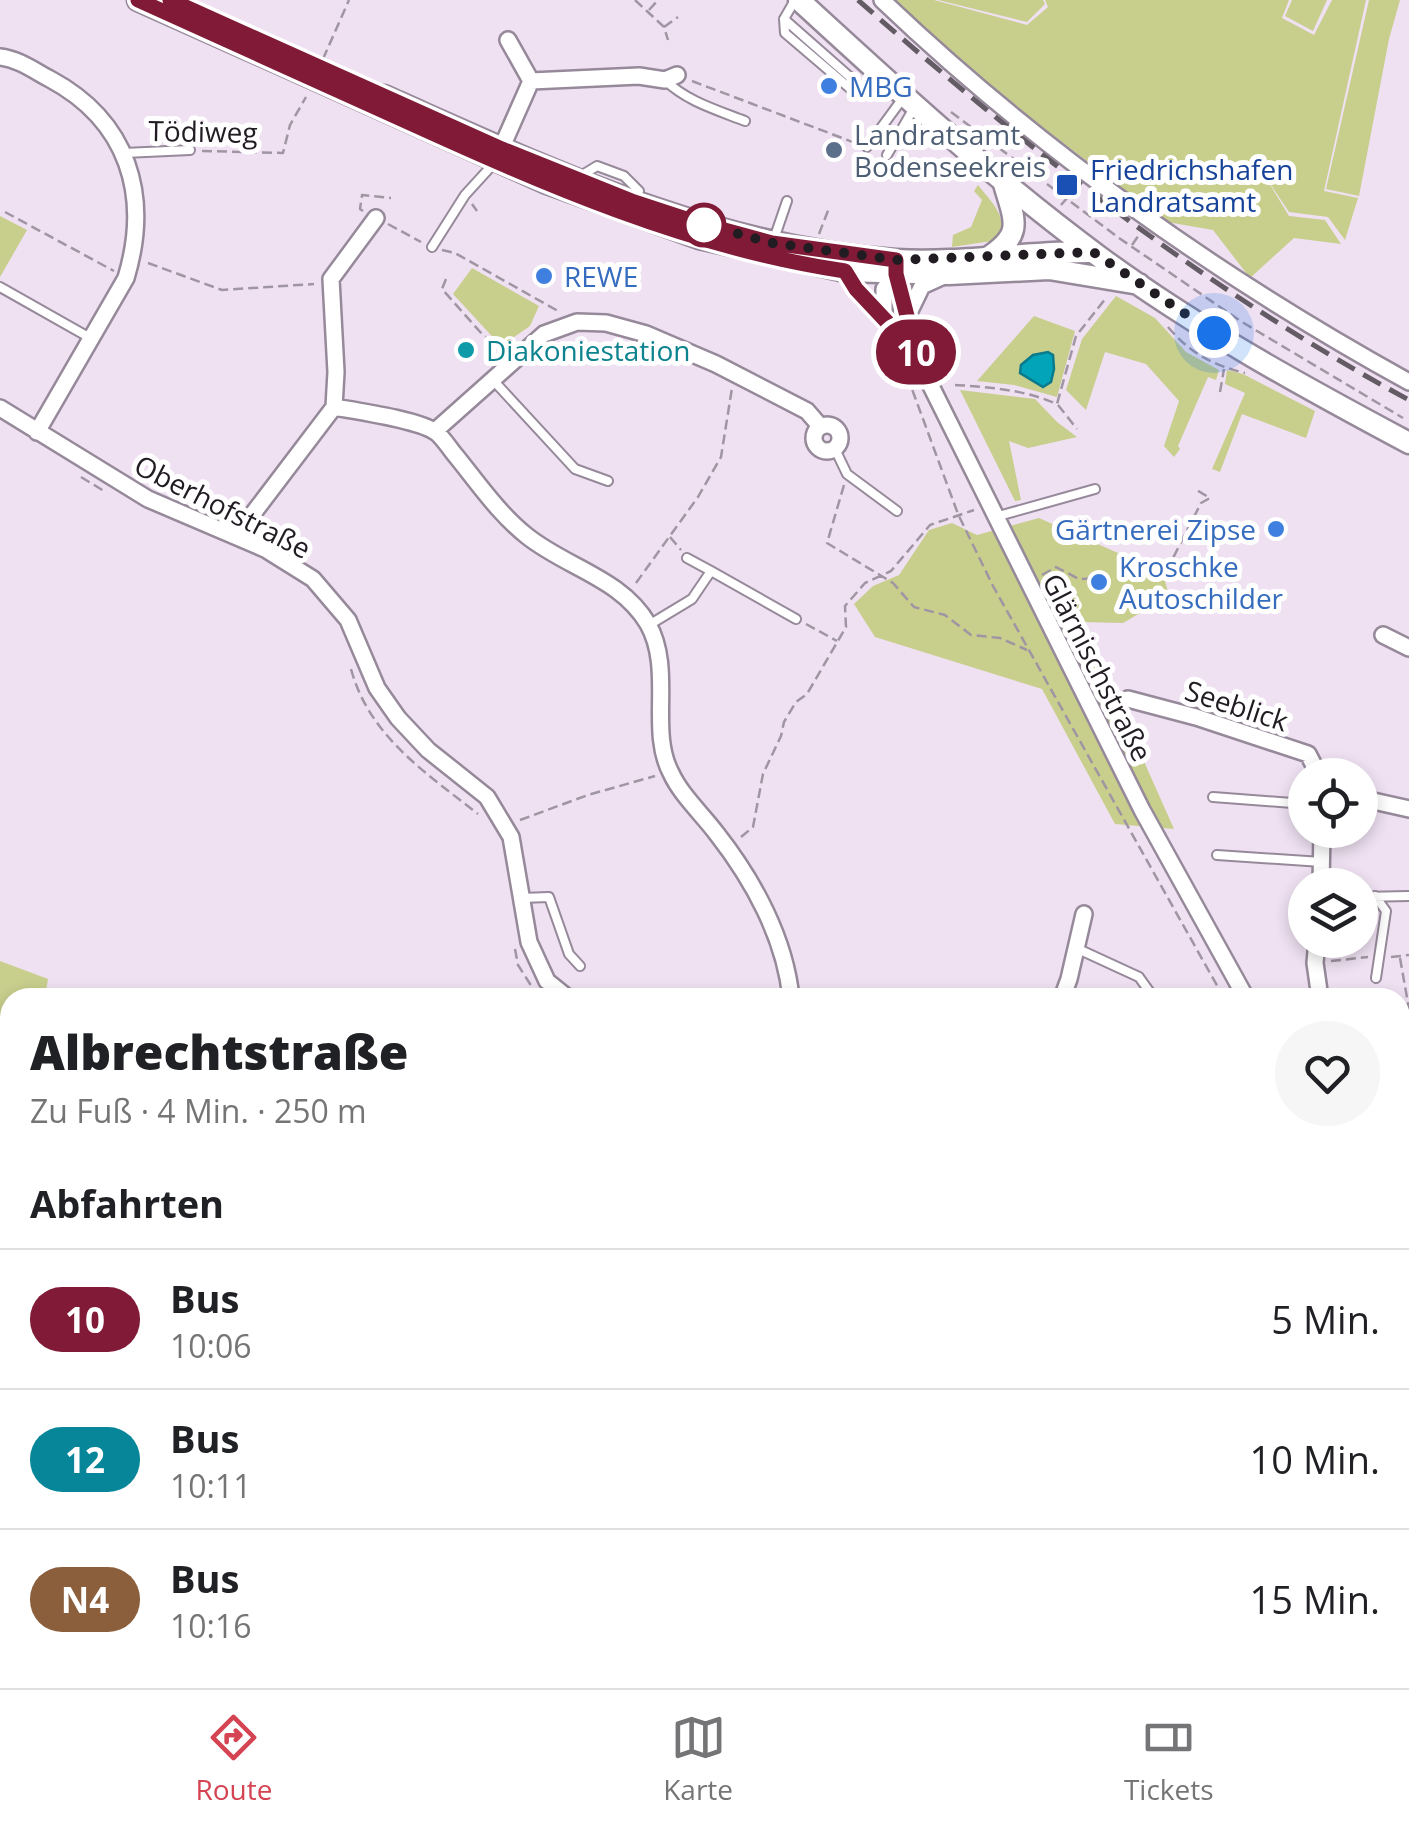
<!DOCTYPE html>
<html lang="de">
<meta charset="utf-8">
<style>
:root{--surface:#fff;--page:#f6f6f6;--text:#202124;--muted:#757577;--line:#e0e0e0;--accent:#d54453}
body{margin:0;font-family:"Open Sans",sans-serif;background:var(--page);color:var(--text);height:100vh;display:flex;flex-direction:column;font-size:38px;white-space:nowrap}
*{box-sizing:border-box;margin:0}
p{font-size:32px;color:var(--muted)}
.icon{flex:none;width:55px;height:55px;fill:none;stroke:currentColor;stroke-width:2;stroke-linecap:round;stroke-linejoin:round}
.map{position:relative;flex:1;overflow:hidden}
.drawer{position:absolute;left:0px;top:988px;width:1410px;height:702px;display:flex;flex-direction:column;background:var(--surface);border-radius:30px 30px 0 0;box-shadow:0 5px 15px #0003}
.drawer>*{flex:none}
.badge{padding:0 20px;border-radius:32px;font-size:35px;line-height:65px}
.fabs{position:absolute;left:1288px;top:758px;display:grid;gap:20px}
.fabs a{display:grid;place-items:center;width:90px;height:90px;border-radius:50%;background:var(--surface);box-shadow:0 5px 15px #0003;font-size:50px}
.you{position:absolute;width:50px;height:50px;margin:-25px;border:8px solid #fff;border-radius:50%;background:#1a73e8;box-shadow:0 0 0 15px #1a73e833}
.map>.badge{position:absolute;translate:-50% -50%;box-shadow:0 0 0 5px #fff}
h2{padding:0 30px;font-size:38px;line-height:90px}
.round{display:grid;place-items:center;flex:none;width:105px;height:105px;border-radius:52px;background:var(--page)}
.head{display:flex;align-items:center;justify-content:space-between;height:170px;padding:0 30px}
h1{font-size:48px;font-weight:800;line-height:75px}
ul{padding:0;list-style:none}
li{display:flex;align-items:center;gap:30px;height:140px;padding:0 30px;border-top:2px solid var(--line)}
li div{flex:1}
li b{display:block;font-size:38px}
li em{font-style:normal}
li .badge{min-width:110px;font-weight:700;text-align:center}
.tabs{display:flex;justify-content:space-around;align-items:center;height:140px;border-top:2px solid var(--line);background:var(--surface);font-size:28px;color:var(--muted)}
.tabs a{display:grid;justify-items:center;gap:5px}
.tabs .selected{color:var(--accent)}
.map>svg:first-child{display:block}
</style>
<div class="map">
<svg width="1409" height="1688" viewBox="0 0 1409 1688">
<rect width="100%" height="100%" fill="#efe1f2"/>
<path fill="#c8ce8c" d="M875,0H934L1027,25L1048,7L1045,0H1289L1282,18L1314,35L1332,0H1366L1324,191L1358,198L1345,240L1328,217L1289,212L1263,173L1289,216L1325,220L1341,244L1294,238L1250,278L1213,230L1167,222Z
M938,0H1043L1045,4L1027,22Z
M1292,0H1327L1313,31L1285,16Z
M1369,0H1400L1389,39L1359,196L1326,189Z
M978,185C992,203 1014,222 992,241L952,247L953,235L971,227L982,200L974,191Z
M0,216L27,230L0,277Z
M472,268L539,306L530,326L501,346L453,294Z
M1116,296L1155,318L1186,352L1219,370L1216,380L1208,377L1178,446L1180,449L1174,457L1164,446L1179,401L1146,364L1105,352L1086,410L1066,390L1082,339Z
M1034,316L1075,331L1057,397L1014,385L977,381Z
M1227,370L1243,374L1315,411L1306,438L1242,414L1220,472L1212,469L1245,393L1225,384Z
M960,390L1035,399L1057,422L1077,437L1028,448L1009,441L1021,500L1015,501Z
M1039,518L1163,573L1169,596L1123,623L1082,622L1174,829L1115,824L1042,689L875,637L854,604L873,586L899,575L929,530L952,523L977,535Z
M0,961L48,979L45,997L10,998V1230L0,1225Z
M1400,1324L1409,1341V1543L1400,1532Z"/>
<path fill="#01a4b8" stroke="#0b7b8b" stroke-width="2.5" d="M1048,352L1053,355L1054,369L1051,382L1043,387L1020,373L1021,365L1033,355Z"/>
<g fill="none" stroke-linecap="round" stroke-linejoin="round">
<defs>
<path id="service" d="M795,0L784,19L785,33L853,91L878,90L888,81
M784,19L867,92
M665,80C686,101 717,110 745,121
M867,147L903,98
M124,153L190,150
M887,155L915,106
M579,177L597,166L624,176L639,191L635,200
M774,239L787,201
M432,247L465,195L496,161
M0,287L92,339
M492,379L575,469L608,481
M835,449L847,474L897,511
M995,517L1095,489
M711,571L796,619
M649,625L692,599L711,571L687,558
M1213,797L1305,804
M1217,855L1322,862
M1375,896L1386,911L1376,978
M1360,897L1409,896
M521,898L549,897L569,954L580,966
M1076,948L1139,977L1154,998
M0,1672H10"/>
<path id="minor" d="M882,0C1038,149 1220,278 1409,382
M508,40L531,81
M0,57C18,59 33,70 50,79C128,121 151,195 126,278L37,432
M497,158L531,81L639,76L665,80L677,75
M845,271L856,289L911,347
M896,274L917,354L930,384L1142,810L1246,998
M884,315V289L896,274
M906,319L922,286L944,276
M334,407C357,411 421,420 437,433C444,439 450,449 456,456C478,483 499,514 527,536C567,568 621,578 648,624C674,670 648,730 671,773C681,795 702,814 717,834C753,880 785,938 791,998
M0,408L148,499L265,549L313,579L348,620L377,688L398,718L428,750L487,797L511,837L529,942L547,981L568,998
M814 438a13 13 0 1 1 26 0a13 13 0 1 1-26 0Z
M435,431L544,334L577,322L606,323L646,334L716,364L807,411L820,426
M236,536L334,407L336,372L331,279L376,218
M1383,635L1409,648
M1128,699L1196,717L1308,754L1319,775
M1360,798L1409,809
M1321,885L1322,830
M1317,940L1315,963L1320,998
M1062,998L1069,979L1084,914
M1400,1035L1409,1034
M1400,1287L1409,1306"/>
<path id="secondary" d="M138,0L547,183L699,238L845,271L949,274L1049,269L1139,284
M799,0C897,90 994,179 1101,258C1198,329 1304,387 1409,443
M384,96C549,169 713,248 896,260C962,264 1027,251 1093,252
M987,258C1024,234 1015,222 1004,184"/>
</defs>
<use href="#service" stroke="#96899a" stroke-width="12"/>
<use href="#minor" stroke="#96899a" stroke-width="20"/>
<use href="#secondary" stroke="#96899a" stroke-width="25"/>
<path stroke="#a095a2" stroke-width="2.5" stroke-dasharray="10 5" stroke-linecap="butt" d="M635,0L664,27L668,40
M649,10L658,0
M664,27L678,17
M323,59L349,0
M692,81L858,144
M951,112L1119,238L1242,322L1403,418
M202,151L283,153L290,125L306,97
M472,204L477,211
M1061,205L1076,188
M363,211L360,209L362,195L391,198
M5,212L114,271
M388,224L421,242
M819,234L829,208
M1132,245L1139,235
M442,250L455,253L558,311
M148,263L222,290L314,284
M446,279L442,289L482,334L502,349
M1168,327C1190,353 1212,365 1245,373
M902,362L958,514L993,586L1224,998
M955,385C990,387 1025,390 1057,404L1076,336L1106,298
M1220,392L1224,369
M1058,405L1077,429
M81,477L104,491
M844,485L827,543L893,583L914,607L945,615L971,635L1000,638L1027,650
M670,537L681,550
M1162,562L1167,564L1172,560L1201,503L1210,498L1195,489
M1042,575L1056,567L1079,579L1106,578
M636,583L698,497L721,457L732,388
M806,624L837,641
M351,669C369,736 426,773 478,814
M520,820L588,795L655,776
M741,837L753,827L763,774L781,736L784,722L796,702L807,694L846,627L845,606L865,583L891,571L930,525L974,510
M515,949L518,965L539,998
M1391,957L1409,955
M1400,958L1409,1009
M1331,961L1368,957
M1400,1099L1409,1115
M1400,1162L1409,1158
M1400,1234L1409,1264
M1401,1321L1409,1337
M438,1680L445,1688
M597,1680L598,1688
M1021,1680L1022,1688"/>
<use href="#service" stroke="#fff" stroke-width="8"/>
<use href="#minor" stroke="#fff" stroke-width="15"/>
<use href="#secondary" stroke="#fff" stroke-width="20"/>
<path stroke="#645c65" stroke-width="5" stroke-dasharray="20 10" stroke-linecap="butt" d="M858,0C1029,151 1208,291 1409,400"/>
</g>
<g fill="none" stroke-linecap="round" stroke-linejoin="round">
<defs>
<path id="line" d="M138,0C226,40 314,79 401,119C544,184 689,248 845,271L856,289L917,354L896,274V260L772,243L695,222L634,202L502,149L170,0"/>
</defs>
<use href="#line" stroke="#fff" stroke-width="22"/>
<use href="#line" stroke="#801a37" stroke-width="15"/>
<path stroke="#211c22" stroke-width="10" stroke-dasharray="0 18" d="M704,225L695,222L772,243L896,260L1093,252L1214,333"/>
</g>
<g fill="#3f7fe0" stroke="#fff" stroke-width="4">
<circle cx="829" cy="86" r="10"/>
<circle cx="544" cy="276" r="10"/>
<circle cx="1276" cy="529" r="10"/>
<circle cx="1099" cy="582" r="10"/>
</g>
<circle fill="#5c6f8a" stroke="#fff" stroke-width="4" cx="834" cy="150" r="10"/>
<rect fill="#1a4fb4" stroke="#fff" stroke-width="4" x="1055" y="173" width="24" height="24" rx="5"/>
<circle fill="#fff" stroke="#801a37" stroke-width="5" cx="704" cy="225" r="20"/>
<circle fill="#0f9aa8" stroke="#fff" stroke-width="4" cx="466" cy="350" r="10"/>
<g text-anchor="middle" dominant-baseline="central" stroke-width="10" stroke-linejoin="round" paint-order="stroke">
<g font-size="28" fill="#366cbe" stroke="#fff" text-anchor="start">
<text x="849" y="86">MBG</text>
<text x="564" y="276">REWE</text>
<text x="1256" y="529" text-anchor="end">Gärtnerei Zipse</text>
<text x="1119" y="566">Kroschke<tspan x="1119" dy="32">Autoschilder</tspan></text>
</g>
<g font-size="28" fill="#211c22" stroke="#fff">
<text transform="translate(203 131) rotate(1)">Tödiweg</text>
<text transform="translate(223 506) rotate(27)">Oberhofstraße</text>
<text transform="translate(1098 667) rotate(63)">Glärnischstraße</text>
<text transform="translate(1237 705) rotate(18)">Seeblick</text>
</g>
<g font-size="28" fill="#4e5e75" stroke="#fff" text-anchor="start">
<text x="854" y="134">Landratsamt<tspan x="854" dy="32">Bodenseekreis</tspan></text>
</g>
<g font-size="28" fill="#164399" stroke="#fff" text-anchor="start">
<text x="1090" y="169">Friedrichshafen<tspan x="1090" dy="32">Landratsamt</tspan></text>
</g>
<g font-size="28" fill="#0d838f" stroke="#fff" text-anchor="start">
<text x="486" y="350">Diakoniestation</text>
</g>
</g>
</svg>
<div class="fabs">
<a><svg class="icon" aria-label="locate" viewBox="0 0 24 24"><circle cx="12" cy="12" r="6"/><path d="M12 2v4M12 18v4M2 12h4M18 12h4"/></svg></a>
<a><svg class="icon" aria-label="layers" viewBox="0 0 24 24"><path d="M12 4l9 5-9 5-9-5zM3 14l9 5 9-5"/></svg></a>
</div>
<div class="you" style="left:1214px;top:333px"></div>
<b class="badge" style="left:916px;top:352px;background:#801a37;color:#fff">10</b>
<section class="drawer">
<div class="head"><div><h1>Albrechtstraße</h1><p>Zu Fuß · 4 Min. · 250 m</p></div><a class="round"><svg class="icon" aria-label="heart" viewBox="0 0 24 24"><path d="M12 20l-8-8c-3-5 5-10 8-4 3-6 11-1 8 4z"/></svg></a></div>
<h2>Abfahrten</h2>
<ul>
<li><span class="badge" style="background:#801a37;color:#fff">10</span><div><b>Bus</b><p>10:06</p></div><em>5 Min.</em></li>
<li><span class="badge" style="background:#078699;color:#fff">12</span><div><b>Bus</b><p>10:11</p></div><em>10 Min.</em></li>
<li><span class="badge" style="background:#8b5e3c;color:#fff">N4</span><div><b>Bus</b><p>10:16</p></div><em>15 Min.</em></li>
</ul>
</section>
</div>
<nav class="tabs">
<a class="selected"><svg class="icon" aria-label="directions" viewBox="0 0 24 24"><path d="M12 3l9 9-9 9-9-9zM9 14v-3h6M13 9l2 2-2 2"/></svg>Route</a>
<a><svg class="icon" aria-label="map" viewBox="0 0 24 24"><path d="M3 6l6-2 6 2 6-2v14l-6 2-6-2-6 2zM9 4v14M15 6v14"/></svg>Karte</a>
<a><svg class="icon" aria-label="tickets" viewBox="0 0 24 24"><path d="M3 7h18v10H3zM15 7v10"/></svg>Tickets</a>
</nav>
